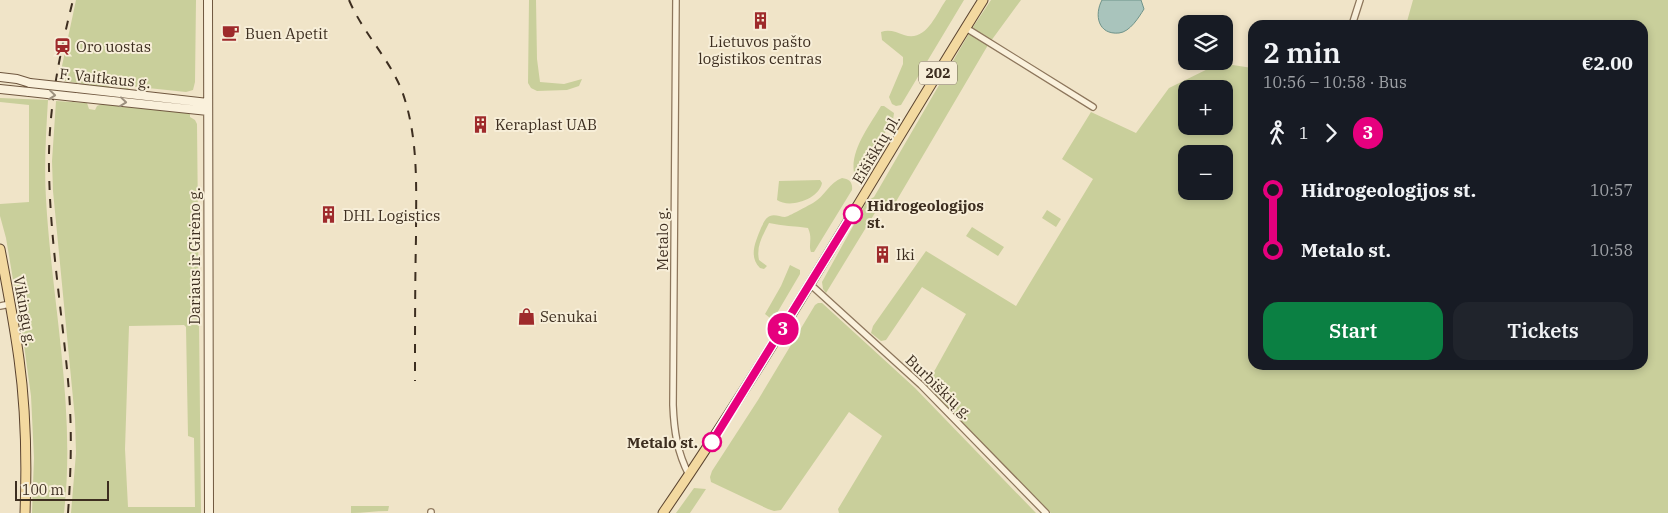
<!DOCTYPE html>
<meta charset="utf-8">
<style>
:root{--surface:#171b24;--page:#20242c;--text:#f1f3f6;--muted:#9ea1a6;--accent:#0b8043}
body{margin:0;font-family:"IBM Plex Serif",serif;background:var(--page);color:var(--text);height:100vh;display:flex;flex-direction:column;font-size:19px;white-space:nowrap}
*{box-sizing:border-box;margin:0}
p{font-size:16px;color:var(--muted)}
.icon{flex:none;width:28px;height:28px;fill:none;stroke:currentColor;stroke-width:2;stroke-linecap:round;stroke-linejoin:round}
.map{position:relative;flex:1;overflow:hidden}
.details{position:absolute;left:1248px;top:20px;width:400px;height:350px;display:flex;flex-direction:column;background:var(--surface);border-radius:15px;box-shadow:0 2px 8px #0003}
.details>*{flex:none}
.badge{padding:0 10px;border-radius:16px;font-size:18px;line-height:32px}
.controls{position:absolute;left:1178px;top:15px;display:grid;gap:10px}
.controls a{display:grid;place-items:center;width:55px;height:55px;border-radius:10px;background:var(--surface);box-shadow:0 2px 8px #0003;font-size:25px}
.scale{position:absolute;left:15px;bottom:12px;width:94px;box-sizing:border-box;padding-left:5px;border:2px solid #3d2e20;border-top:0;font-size:14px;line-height:18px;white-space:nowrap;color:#3d2e20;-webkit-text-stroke:4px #f7eed8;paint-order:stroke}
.map>.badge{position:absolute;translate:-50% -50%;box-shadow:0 0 0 2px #fff}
.legs{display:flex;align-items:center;gap:8px;height:55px;padding:0 15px;font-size:16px}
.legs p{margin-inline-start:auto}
.head{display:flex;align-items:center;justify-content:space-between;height:85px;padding:0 15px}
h1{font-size:28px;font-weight:600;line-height:38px}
.button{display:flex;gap:10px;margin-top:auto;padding:10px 15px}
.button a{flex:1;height:58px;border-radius:15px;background:var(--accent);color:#fff;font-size:20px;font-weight:600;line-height:58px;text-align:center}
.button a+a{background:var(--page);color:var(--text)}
ul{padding:0 15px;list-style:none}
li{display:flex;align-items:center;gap:18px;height:60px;font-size:19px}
li i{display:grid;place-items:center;width:8px;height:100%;margin:0 6px;background:currentColor}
li i::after{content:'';width:12px;height:12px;margin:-6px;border:4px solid;border-radius:50%;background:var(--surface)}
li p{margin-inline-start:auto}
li:first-child i{background:linear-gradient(#0000 50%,currentColor 0)}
li:last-child i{background:linear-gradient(currentColor 50%,#0000 0)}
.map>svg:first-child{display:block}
</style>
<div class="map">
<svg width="1668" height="513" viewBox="0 0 1668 513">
<rect width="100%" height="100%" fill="#f0e4c8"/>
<path fill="#c9cf9b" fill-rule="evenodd" d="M76,0H196L195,82L193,90L186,92L129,86L128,90L122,89L119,86L118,79L111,78L112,84L108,88L59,80Z
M529,0H536L537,59L540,82L564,84L582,79L579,86L567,90L537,91L531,88L528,83Z
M946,0H964L901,105L896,106L892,104L889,97L903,64V57L882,40L881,32C889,29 896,32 904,35C926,42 935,16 946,0Z
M991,0H1021L988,45L891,210L881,203L826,293L823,289L822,282L867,201L874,197L971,30Z
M1413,0H1668V513H1051L926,386L966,314L922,287L886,340L881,341L871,333L873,326L926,251L1016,306L1093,179L1062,159L1091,112L1136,133L1169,88L1220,63L1252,68V365H1642V25H1406ZM1186,89H1224V126H1186ZM1186,154H1224V191H1186Z
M0,98L48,100C46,133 44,166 46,199C52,304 76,408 64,513H32L34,458L31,396L24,345L6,238L0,216V204L29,202V105L0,102Z
M56,101L87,103L89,109L95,110L97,106L102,104L190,113V117L195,120L197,124L201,513H71L76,453L75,419L53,191L52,161ZM184,325L186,327L188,436L194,438L195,507H128L125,449L129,326Z
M881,106H884L894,113L893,120L859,175H856L854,173C850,150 870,125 881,106Z
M842,178C849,179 853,182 852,190L814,252H811C808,244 813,239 808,228C795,226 782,226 769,223C763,235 756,246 759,260L767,266L764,269L760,268C748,256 756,241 761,228C763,224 765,218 770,216C775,214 780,217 785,217C788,217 809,205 813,203C824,197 830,182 842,178Z
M820,180L822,183C819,199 790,209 777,200L779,181Z
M1047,210L1061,219L1056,227L1042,218Z
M972,227L1004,247L998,256L966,236Z
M790,265L800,270V274L777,313L770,318L765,314L781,286Z
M818,303H822L915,388L1036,513H839L838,509L882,436L849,412L781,510L774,511L768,509L711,482L710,477L712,471L758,400L815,305Z
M694,488L706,489L690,513H676Z
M351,506H389L388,511C375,511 363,513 351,513Z"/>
<path fill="#a9c4bc" stroke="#6f938a" d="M1102,0H1141L1144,9C1139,17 1130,32 1119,33C1098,35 1094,15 1102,0Z"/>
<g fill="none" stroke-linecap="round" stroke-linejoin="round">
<defs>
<path id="street" d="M676,0L673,405C674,430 677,452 689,475
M1352,25L1360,0
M966,28L1093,107
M811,285L921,385L1046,513
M0,306L10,304
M431,513V512"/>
<path id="secondary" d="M208,0L209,513
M0,77L17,79L30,83
M76,88L208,103
M0,89L29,92
M75,97L208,111"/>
<path id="primary" d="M0,249C7,286 14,322 19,359C26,410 27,461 25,513
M663,513C777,347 876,171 983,0"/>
</defs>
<use href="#street" stroke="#8d765c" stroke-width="8"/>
<use href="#secondary" stroke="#6f573f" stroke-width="10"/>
<use href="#primary" stroke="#5b4430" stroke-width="11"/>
<use href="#street" stroke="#faf1dc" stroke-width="5.5"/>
<use href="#secondary" stroke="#faf1dc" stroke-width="8"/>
<use href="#primary" stroke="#f3d9a0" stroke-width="9"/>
<path stroke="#3d2e20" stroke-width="2" stroke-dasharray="9 9" stroke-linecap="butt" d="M349,0C363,33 389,58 402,91C419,138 416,188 416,237C415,285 415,333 415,381
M68,513C71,472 72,432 69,392C63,317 50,243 49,168C48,111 59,56 73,0"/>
<defs>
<path id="secondary-bridge" d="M30,83L76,88
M29,92L75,97"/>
</defs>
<use href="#secondary-bridge" stroke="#6f573f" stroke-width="10" stroke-linecap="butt"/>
<use href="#secondary-bridge" stroke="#faf1dc" stroke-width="8"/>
</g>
<defs><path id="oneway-chevron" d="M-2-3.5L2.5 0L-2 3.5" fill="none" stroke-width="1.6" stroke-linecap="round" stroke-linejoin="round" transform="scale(1.25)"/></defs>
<g stroke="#9c907e">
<use href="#oneway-chevron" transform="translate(52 95) rotate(6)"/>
<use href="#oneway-chevron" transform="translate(123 102) rotate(6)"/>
</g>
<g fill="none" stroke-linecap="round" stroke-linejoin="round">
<defs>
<path id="line-1" d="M712,442L853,214"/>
</defs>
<use href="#line-1" stroke="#fff" stroke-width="11"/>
<use href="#line-1" stroke="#e6007e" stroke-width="8"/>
</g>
<defs>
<symbol id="building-bare" viewBox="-9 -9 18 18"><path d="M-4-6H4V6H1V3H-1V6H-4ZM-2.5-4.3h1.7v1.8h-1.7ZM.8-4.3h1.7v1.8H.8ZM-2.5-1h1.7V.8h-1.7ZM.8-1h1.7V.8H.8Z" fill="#9e2a2b" stroke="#f7eed8" stroke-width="2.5" paint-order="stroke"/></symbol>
<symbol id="cafe-bare" viewBox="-9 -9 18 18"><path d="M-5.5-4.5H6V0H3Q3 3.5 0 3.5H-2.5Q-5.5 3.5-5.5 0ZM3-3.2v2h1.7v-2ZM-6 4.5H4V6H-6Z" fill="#9e2a2b" stroke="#f7eed8" stroke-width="2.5" paint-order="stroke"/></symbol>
<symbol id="station-bare" viewBox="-9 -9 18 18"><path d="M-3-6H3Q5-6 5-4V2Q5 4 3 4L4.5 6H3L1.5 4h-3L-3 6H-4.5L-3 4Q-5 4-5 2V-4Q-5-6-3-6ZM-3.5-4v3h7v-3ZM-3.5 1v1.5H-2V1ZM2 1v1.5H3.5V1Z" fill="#9e2a2b" stroke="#f7eed8" stroke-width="2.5" paint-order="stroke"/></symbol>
<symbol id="shop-bare" viewBox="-9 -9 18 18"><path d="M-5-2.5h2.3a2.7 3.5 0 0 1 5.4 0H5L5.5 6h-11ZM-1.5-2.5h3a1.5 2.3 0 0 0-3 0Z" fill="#9e2a2b" stroke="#f7eed8" stroke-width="2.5" paint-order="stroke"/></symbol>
</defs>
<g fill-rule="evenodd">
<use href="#building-bare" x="748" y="8" width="25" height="25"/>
<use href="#cafe-bare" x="218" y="20" width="25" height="25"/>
<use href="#station-bare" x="50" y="34" width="25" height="25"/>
<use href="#building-bare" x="468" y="112" width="25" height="25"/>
<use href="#building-bare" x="316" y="202" width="25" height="25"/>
<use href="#building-bare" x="870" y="242" width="25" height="25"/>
<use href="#shop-bare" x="514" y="304" width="25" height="25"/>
</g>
<g fill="#fff" stroke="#e6007e" stroke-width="2.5">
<circle cx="853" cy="214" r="9"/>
<circle cx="712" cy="442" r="9"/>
</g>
<g text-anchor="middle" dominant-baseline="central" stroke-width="4" stroke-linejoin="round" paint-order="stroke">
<rect fill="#f7eed8" stroke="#756857" stroke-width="1" x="919" y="61.5" width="38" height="23" rx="4"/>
<g font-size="14" font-weight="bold" fill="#3d2e20">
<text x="938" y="73">202</text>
</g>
<g font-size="15" fill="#3d2e20" stroke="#f7eed8" text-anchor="start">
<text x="245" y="33">Buen Apetit</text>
<text x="760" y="41" text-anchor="middle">Lietuvos pašto<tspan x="760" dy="17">logistikos centras</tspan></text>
<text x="76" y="46">Oro uostas</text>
<text x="495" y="124">Keraplast UAB</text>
<text x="343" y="215">DHL Logistics</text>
<text x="896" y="254">Iki</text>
<text x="540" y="316">Senukai</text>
</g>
<g font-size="15" fill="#3d2e20" stroke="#f7eed8">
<text transform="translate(105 78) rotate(6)">F. Vaitkaus g.</text>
<text transform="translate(876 149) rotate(-59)">Eišiškių pl.</text>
<text transform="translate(662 239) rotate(-90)">Metalo g.</text>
<text transform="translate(194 256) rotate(-90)">Dariaus ir Girėno g.</text>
<text transform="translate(25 311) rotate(80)">Vikingų g.</text>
<text transform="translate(939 387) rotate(44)">Burbiškių g.</text>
</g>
<g font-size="15" font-weight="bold" fill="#3d2e20" stroke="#f7eed8" text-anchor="start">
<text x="867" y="205">Hidrogeologijos<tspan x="867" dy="17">st.</tspan></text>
<text x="698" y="442" text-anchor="end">Metalo st.</text>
</g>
</g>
</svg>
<div class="controls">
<a><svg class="icon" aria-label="layers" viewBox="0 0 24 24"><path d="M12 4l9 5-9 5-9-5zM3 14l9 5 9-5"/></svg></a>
<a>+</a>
<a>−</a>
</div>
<div class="scale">100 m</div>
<b class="badge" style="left:783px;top:329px;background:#e6007e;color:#fff">3</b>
<section class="details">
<div class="head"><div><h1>2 min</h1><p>10:56 – 10:58 · Bus</p></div><b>€2.00</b></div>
<div class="legs"><svg class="icon" aria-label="walk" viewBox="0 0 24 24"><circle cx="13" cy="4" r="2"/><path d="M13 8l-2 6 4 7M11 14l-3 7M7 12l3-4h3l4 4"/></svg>1<svg class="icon" aria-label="forward" viewBox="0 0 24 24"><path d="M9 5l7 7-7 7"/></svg><b class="badge" style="background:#e6007e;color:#fff">3</b></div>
<ul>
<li><i style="color:#e6007e"></i><b>Hidrogeologijos st.</b><p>10:57</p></li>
<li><i style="color:#e6007e"></i><b>Metalo st.</b><p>10:58</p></li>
</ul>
<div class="button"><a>Start</a><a>Tickets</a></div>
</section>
</div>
